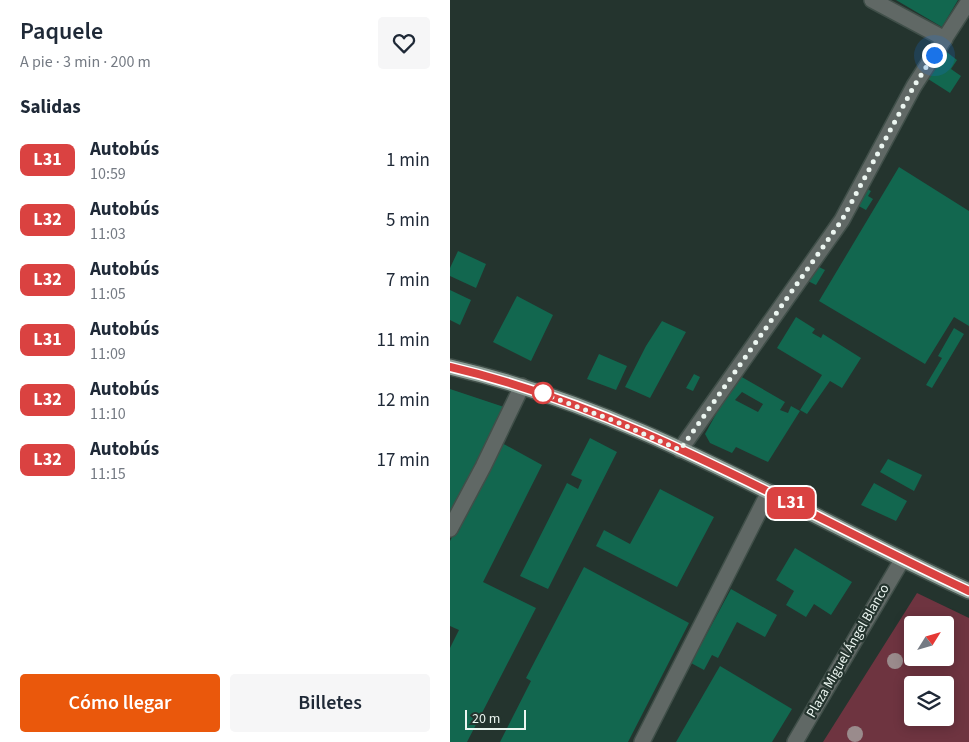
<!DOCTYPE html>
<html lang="es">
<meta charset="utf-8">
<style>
:root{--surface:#fff;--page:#f6f6f7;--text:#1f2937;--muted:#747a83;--accent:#ea580c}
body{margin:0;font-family:"Source Sans 3",sans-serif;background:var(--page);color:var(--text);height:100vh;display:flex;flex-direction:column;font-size:19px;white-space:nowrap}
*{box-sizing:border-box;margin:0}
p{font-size:16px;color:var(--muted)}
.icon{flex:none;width:28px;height:28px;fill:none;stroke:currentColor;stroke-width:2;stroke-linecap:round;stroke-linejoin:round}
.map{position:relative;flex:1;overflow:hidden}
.details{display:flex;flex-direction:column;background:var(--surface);width:450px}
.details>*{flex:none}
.badge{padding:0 10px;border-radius:8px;font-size:18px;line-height:32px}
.needle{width:32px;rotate:53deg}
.buttons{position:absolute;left:454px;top:616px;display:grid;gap:10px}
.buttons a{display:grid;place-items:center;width:50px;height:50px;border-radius:5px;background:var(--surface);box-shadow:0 2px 12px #0003;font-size:25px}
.scale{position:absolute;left:15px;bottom:12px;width:61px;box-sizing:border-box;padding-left:5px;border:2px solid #ecf6f1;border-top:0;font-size:14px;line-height:18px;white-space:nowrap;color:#ecf6f1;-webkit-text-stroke:4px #24342e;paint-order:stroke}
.you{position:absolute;width:25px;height:25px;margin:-12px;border:4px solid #fff;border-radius:50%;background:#1a73e8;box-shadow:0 0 0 8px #1a73e833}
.map>.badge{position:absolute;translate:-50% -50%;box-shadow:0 0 0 2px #fff}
h2{padding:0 20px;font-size:19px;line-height:45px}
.round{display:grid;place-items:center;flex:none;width:52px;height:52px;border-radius:5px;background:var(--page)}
.summary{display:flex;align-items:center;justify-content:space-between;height:85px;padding:0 20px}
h1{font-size:24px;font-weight:600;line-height:38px}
.cta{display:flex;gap:10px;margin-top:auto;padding:10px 20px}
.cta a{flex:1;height:58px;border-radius:5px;background:var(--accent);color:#fff;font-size:20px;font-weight:600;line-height:58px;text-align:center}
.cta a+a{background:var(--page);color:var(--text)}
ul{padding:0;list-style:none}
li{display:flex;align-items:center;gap:15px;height:60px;padding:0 20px}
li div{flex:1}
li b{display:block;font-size:19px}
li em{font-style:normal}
li .badge{min-width:55px;font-weight:700;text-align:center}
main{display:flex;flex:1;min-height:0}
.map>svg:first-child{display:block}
</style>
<main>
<section class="details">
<div class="summary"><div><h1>Paquele</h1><p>A pie · 3 min · 200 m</p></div><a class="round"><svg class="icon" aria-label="heart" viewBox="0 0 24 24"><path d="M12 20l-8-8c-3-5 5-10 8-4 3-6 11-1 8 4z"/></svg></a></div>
<h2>Salidas</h2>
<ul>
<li><span class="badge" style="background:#da4241;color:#fff">L31</span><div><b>Autobús</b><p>10:59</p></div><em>1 min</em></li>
<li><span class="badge" style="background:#da4240;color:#fff">L32</span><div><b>Autobús</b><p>11:03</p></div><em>5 min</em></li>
<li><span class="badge" style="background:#da4241;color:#fff">L32</span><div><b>Autobús</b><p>11:05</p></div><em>7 min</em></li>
<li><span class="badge" style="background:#da4241;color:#fff">L31</span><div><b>Autobús</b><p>11:09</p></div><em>11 min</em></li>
<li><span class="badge" style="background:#da4240;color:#fff">L32</span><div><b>Autobús</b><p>11:10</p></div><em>12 min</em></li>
<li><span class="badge" style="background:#da4241;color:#fff">L32</span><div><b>Autobús</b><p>11:15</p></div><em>17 min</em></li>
</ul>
<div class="cta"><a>Cómo llegar</a><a>Billetes</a></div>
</section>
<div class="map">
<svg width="519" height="742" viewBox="0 0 519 742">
<rect width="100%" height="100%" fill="#24342e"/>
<path fill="#6e3440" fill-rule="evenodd" d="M467,593L519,618V742H373ZM462,625H495V658H462ZM462,685H495V718H462Z"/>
<path fill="#12674f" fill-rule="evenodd" d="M446,0H508L492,27Z
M494,50L507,60L501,69L511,76L500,93L475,77Z
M449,167L519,211V326L504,317L475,364L369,301Z
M415,188L421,191L418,196L423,199L416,210L405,204Z
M8,251L36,264L26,288L0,276V268Z
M367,266L375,270L366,285L358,281Z
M0,290L21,300L10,325L0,320Z
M67,296L103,315L81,361L43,342Z
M346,317L365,329L362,333L371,338L373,334L411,358L392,388L380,381L357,414L350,410L372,375L327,348Z
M212,321L236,332L200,398L175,387L196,346Z
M504,328L514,334L482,388L476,385L492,358L488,356Z
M149,354L177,366L166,390L137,379Z
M244,374L250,377L243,391L236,388Z
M290,376L335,402L330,410L338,413L341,406L350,411L318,462L286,447L282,453L260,443L255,434L282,385ZM292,392L313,404L308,412L285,400Z
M0,389L54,407L31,456L0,514Z
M140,438L167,452L98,589L70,576L117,483L128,489L132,480L121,475Z
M52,443L92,465L33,582L86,608L17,742H0V648L9,630L0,626V541Z
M438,459L472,475L464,491L430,472Z
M424,483L457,501L446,521L411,505Z
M210,489L264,517L227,587L146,546L154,530L180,544Z
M345,548L402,582L381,615L364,604L356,617L336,605L344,591L326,580Z
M134,567L239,623L178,742H50L81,681L76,678Z
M281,589L327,615L315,637L287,622L268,658L262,655L254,670L241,663Z
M270,666L342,709L322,742H226Z"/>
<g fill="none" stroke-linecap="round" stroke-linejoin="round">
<defs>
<path id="minor" d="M422,0L495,39
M230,450L392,220L464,86L519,1
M0,529L33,467L72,386
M192,742L319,492
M345,742L452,560"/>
<path id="major" d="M0,367C185,409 349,513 519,591"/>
</defs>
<use href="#minor" stroke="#404f49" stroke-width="18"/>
<use href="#major" stroke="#404f49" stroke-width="18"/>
<use href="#minor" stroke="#606865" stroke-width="15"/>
<use href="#major" stroke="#8f9f98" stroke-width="15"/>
</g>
<g fill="#9a8b8c">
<circle cx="445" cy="661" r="8"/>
<circle cx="405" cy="734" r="8"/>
</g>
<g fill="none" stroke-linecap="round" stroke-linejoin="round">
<defs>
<path id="line" d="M0,367C185,410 349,512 519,591"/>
</defs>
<use href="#line" stroke="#fff" stroke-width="11"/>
<use href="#line" stroke="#da4241" stroke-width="8"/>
<path stroke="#ecf6f1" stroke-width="5" stroke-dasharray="0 9" d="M93,393L89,392L167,422L230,450L392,220L464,86L484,55"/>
</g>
<circle fill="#fff" stroke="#da4241" stroke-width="2.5" cx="93" cy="393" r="10"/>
<g text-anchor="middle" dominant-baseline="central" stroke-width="4.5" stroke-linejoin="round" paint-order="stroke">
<g font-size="14" fill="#ecf6f1" stroke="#24342e">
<text transform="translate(398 651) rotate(-60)">Plaza Miguel Ángel Blanco</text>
</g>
</g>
</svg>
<div class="buttons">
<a><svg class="needle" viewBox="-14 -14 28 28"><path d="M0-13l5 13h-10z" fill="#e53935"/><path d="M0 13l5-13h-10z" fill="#747a83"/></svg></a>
<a><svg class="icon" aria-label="layers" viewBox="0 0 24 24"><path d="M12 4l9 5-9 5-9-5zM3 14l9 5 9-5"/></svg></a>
</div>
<div class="scale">20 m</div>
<div class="you" style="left:484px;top:55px"></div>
<b class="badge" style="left:341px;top:503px;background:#da4241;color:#fff">L31</b>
</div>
</main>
